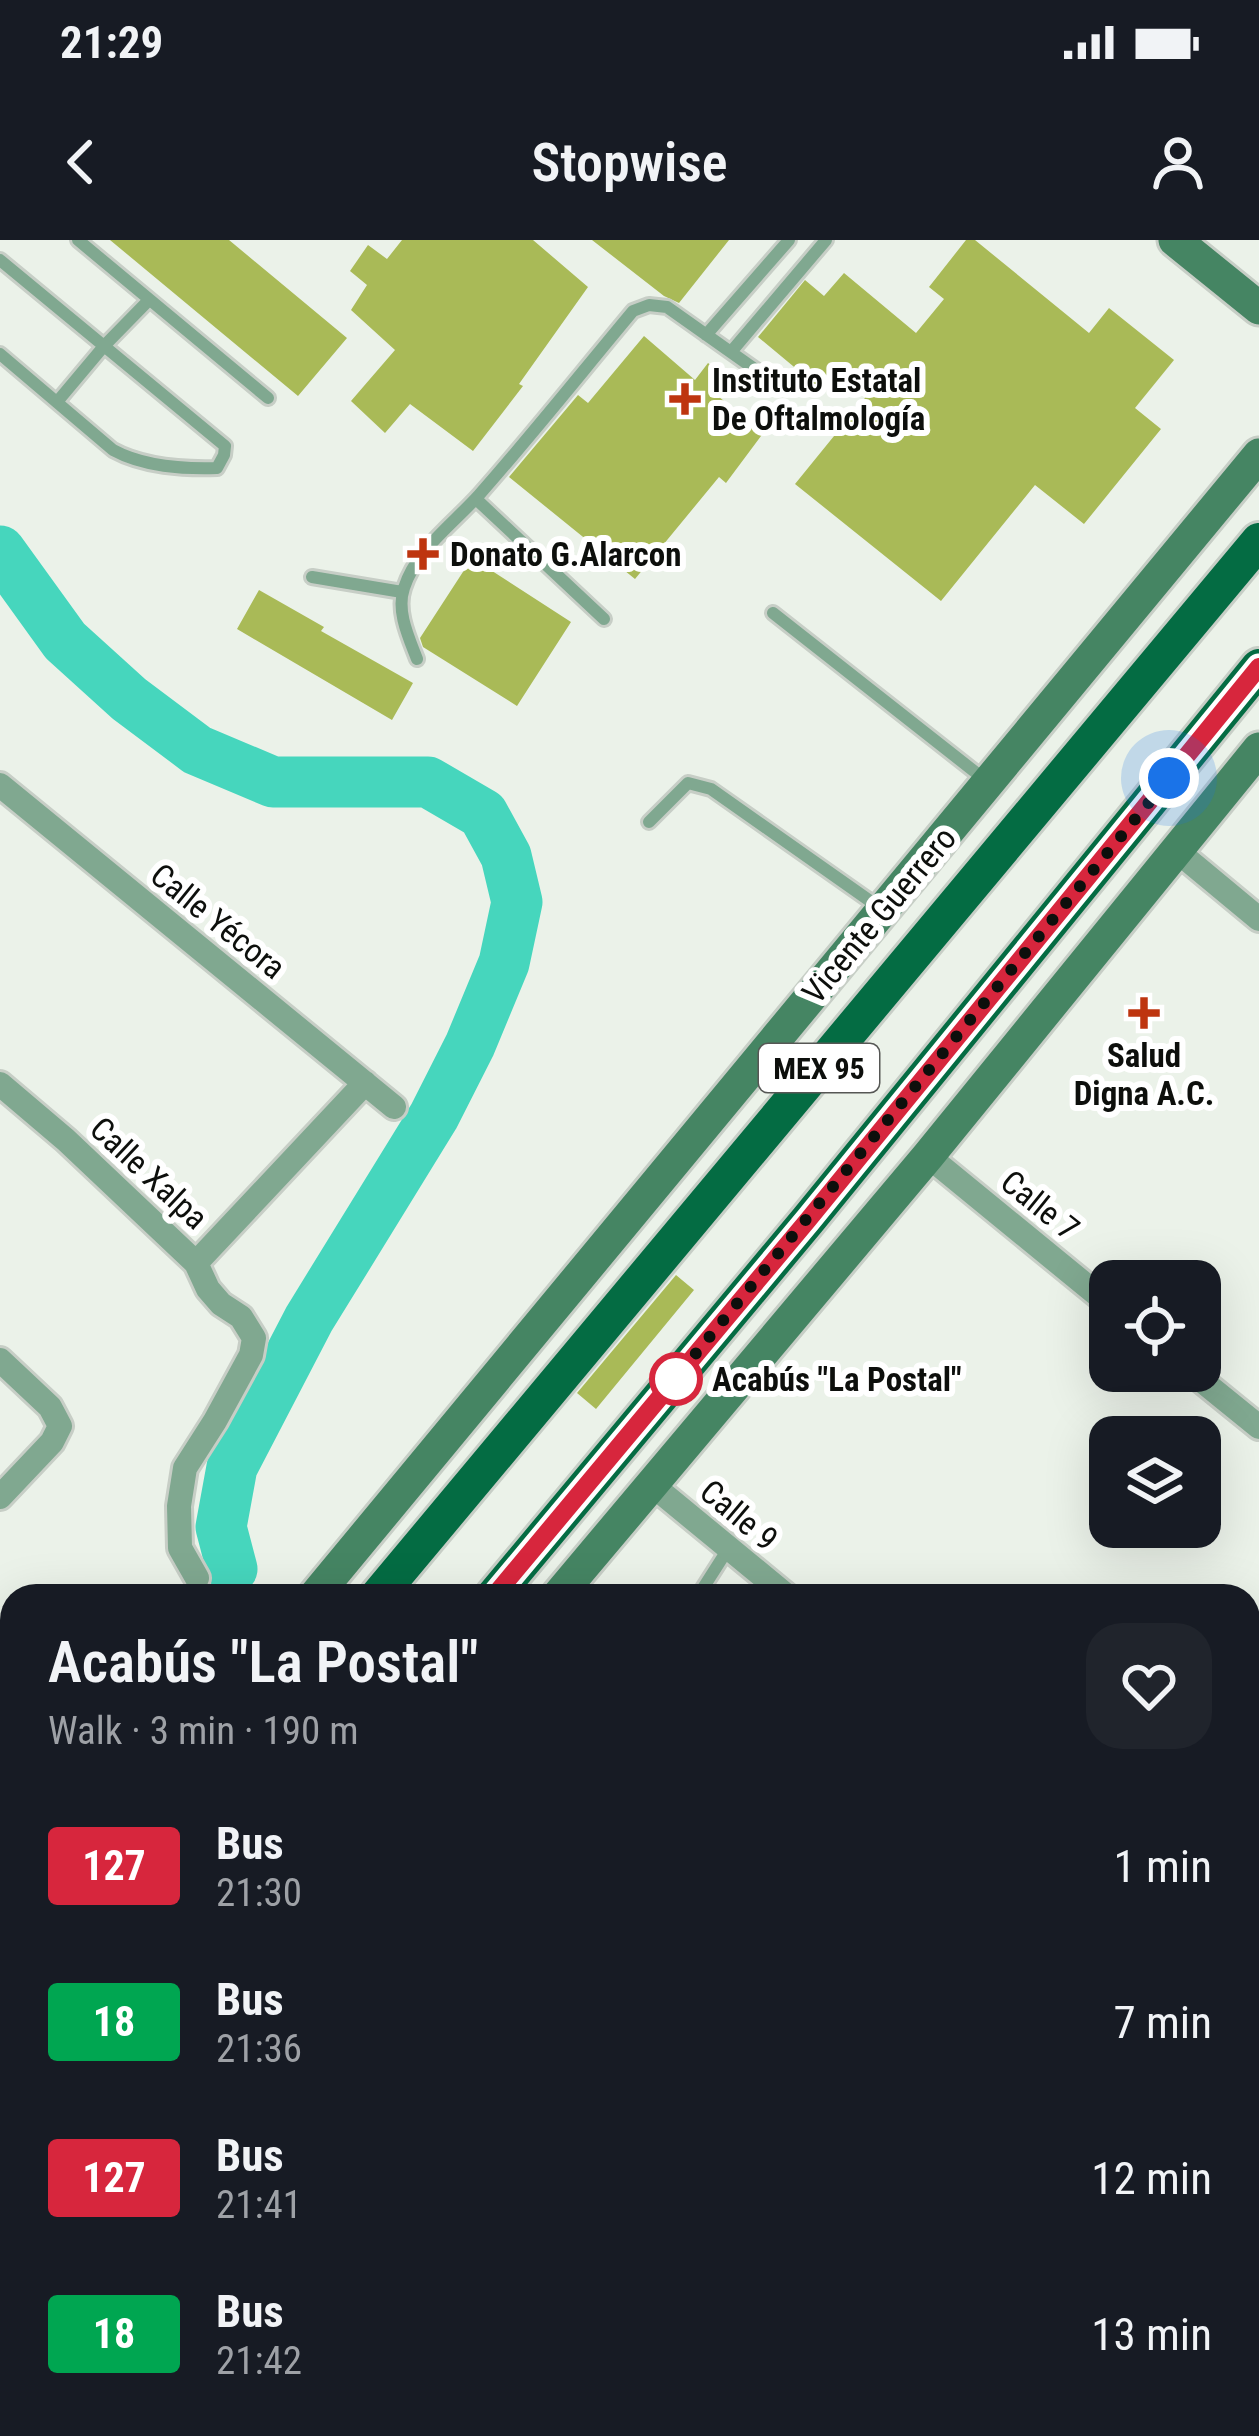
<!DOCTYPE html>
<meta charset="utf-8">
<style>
:root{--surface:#171b24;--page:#20242c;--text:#f1f3f6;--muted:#9ea1a6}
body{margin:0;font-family:"Roboto Condensed",sans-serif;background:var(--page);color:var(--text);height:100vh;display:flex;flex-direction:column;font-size:45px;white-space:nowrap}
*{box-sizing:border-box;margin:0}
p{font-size:39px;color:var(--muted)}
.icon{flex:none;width:66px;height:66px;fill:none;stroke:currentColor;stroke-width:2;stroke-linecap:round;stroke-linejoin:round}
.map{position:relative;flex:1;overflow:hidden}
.sheet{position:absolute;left:0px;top:1344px;width:1260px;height:852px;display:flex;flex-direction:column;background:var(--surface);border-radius:36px 36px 0 0;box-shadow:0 12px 48px #0002}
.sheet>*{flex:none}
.badge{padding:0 24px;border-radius:9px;font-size:42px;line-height:78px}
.fabs{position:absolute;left:1089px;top:1020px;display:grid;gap:24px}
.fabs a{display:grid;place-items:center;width:132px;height:132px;border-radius:24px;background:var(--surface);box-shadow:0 12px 48px #0002;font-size:60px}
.you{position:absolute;width:60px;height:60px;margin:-30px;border:9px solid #fff;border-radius:50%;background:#1a73e8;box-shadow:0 0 0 18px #1a73e833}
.map>.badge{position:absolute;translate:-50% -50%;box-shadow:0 0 0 6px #fff}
.round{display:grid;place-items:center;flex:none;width:126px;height:126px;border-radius:36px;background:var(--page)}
.head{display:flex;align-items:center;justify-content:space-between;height:204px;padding:0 48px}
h1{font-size:57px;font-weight:600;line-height:90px}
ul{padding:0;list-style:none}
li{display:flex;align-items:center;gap:36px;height:156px;padding:0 48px}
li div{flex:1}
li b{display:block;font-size:45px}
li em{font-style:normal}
li .badge{min-width:132px;font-weight:700;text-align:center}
.status{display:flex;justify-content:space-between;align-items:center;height:84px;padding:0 60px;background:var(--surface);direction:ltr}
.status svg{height:33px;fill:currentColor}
header{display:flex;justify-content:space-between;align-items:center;height:156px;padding:0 48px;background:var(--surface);font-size:54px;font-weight:600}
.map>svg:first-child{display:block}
</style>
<div class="status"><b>21:29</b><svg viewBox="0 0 49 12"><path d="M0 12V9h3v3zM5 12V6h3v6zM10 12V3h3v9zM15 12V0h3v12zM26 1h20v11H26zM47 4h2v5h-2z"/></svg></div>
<header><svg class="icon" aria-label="back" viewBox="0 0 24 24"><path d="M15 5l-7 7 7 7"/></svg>Stopwise<svg class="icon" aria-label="person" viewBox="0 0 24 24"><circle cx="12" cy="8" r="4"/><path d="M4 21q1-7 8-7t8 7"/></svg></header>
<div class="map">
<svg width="1259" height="2196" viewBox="0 0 1259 2196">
<rect width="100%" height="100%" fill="#ebf2e9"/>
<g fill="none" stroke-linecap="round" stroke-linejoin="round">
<path stroke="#46d6bd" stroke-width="9" d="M1154,2184L1173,2196"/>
<path stroke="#46d6bd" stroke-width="51" d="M0,311L65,401L129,459L197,510L273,542H428L483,574L506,616L517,662L504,723L470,805L434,876L309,1079L232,1227L221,1287L232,1329"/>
</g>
<path fill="#a9ba57" d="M110,0H229L347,98L298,156Z
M402,0H533L588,47L519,144L523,146L473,211L410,164L385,193L351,161L395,110L351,70L367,45L350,31L368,5L387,19Z
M592,0H729L679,63L664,56Z
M966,0H975L1089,93L1109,68L1174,120L1135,168L1161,189L1084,284L1035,245L941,361L795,244L869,153L835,125L817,146L758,97L805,40L824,56L844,33L916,93L944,59L929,47Z
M644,96L695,140L708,123L732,141L719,157L764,192L726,243L719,237L635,339L509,237L578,155L588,163Z
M472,318L571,382L517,466L423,407L420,398Z
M259,350L324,387L321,391L413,443L392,480L237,389Z
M676,1035L694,1050L596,1169L577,1153Z"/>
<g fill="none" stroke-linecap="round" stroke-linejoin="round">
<defs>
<path id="lane" d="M78,0L268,158
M0,20L225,206L224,215L217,228C183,229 144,227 113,210L0,114
M706,95L789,0
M731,112L826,0
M57,162L104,106L149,60
M476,259L604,379
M312,337L402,352
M773,373L984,539
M417,419C409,398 396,371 404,348C416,310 453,284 479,255C532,195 582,132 633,71L649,65L667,67L773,142
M649,582L688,543L711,549L880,668
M698,1356L728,1309
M0,1585L12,1571
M0,1667L12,1682
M268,2184L284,2196"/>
<path id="street" d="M0,545L394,867
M1177,611L1259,679
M0,844L66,900L196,1023L208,1049L221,1064L241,1077L254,1098L251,1115L215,1181L185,1228L179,1266L180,1308L197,1338
M928,916L1110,1065
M196,1023L365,843
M0,1120L50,1167L60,1186L52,1202L0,1257
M1190,1131L1259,1187
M651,1244L787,1356
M1248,1720L1259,1728
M1248,1972L1259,1970
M1248,2173L1259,2184"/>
<path id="secondary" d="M1175,0L1259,68
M315,1356L1259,215
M558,1356L928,916L1259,509
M0,1721L12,1707
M0,2013L12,1998"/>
<path id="primary" d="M378,1356L1259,301
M494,1356L808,980L1259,427
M0,1802L12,1788
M0,1950L12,1936"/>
</defs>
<use href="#lane" stroke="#c7cec6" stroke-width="18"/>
<use href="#street" stroke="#c7cec6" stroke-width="30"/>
<use href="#secondary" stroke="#c7cec6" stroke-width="39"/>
<use href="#primary" stroke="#c7cec6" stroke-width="42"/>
<use href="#lane" stroke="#80a890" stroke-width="12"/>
<use href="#street" stroke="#80a890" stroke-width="24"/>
<use href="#secondary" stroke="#458563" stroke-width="33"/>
<use href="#primary" stroke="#046c43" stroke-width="36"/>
</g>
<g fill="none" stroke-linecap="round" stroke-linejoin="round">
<defs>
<path id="line" d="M494,1356L808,980L1259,427"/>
</defs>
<use href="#line" stroke="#fff" stroke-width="27"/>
<use href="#line" stroke="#d7263d" stroke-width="18"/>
<path stroke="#0d0f0c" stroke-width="12" stroke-dasharray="0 21.6" d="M676,1139L665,1151L1169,538"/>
</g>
<g fill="#be350f" stroke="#fff" stroke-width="4.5">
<path d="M679 141h12v12h12v12h-12v12h-12v-12h-12v-12h12z"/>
<path d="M417 296h12v12h12v12h-12v12h-12v-12h-12v-12h12z"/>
<path d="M1138 755h12v12h12v12h-12v12h-12v-12h-12v-12h12z"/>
</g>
<circle fill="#fff" stroke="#d7263d" stroke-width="6" cx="676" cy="1139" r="24"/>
<g text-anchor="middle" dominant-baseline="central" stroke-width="12" stroke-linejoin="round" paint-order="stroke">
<rect fill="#fff" stroke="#565755" stroke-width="3" x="759" y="804" width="120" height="48" rx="9"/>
<g font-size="30" font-weight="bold" fill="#0d0f0c">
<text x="819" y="828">MEX 95</text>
</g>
<g font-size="33" font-weight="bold" fill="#0d0f0c" stroke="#fff" text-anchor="start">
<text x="712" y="140">Instituto Estatal<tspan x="712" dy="38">De Oftalmología</tspan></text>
<text x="450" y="314">Donato G.Alarcon</text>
<text x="1144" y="815" text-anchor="middle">Salud<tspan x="1144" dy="38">Digna A.C.</tspan></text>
</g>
<g font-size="33" fill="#0d0f0c" stroke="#fff">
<text transform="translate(879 675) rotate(-50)">Vicente Guerrero</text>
<text transform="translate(218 681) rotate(39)">Calle Yécora</text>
<text transform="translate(149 933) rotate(43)">Calle Xalpa</text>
<text transform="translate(1040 965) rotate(39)">Calle 7</text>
<text transform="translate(739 1275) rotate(40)">Calle 9</text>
</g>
<g font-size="33" font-weight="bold" fill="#0d0f0c" stroke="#fff" text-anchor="start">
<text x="712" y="1139">Acabús "La Postal"</text>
</g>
</g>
</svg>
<div class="fabs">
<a><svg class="icon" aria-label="locate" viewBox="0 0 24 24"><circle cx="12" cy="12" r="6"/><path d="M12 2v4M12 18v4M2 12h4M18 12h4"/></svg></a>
<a><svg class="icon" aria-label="layers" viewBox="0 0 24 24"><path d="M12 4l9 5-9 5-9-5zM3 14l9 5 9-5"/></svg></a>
</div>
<div class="you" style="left:1169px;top:538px"></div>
<section class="sheet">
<div class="head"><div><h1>Acabús &quot;La Postal&quot;</h1><p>Walk · 3 min · 190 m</p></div><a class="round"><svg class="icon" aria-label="heart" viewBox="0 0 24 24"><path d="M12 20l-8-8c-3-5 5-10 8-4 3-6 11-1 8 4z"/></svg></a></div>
<ul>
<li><span class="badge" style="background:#d7263d;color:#fff">127</span><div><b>Bus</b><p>21:30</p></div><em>1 min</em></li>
<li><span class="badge" style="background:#00a651;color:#fff">18</span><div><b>Bus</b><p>21:36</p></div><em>7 min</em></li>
<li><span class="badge" style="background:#d7263d;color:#fff">127</span><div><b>Bus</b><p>21:41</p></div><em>12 min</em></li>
<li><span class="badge" style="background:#00a651;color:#fff">18</span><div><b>Bus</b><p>21:42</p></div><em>13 min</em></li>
</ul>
</section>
</div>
